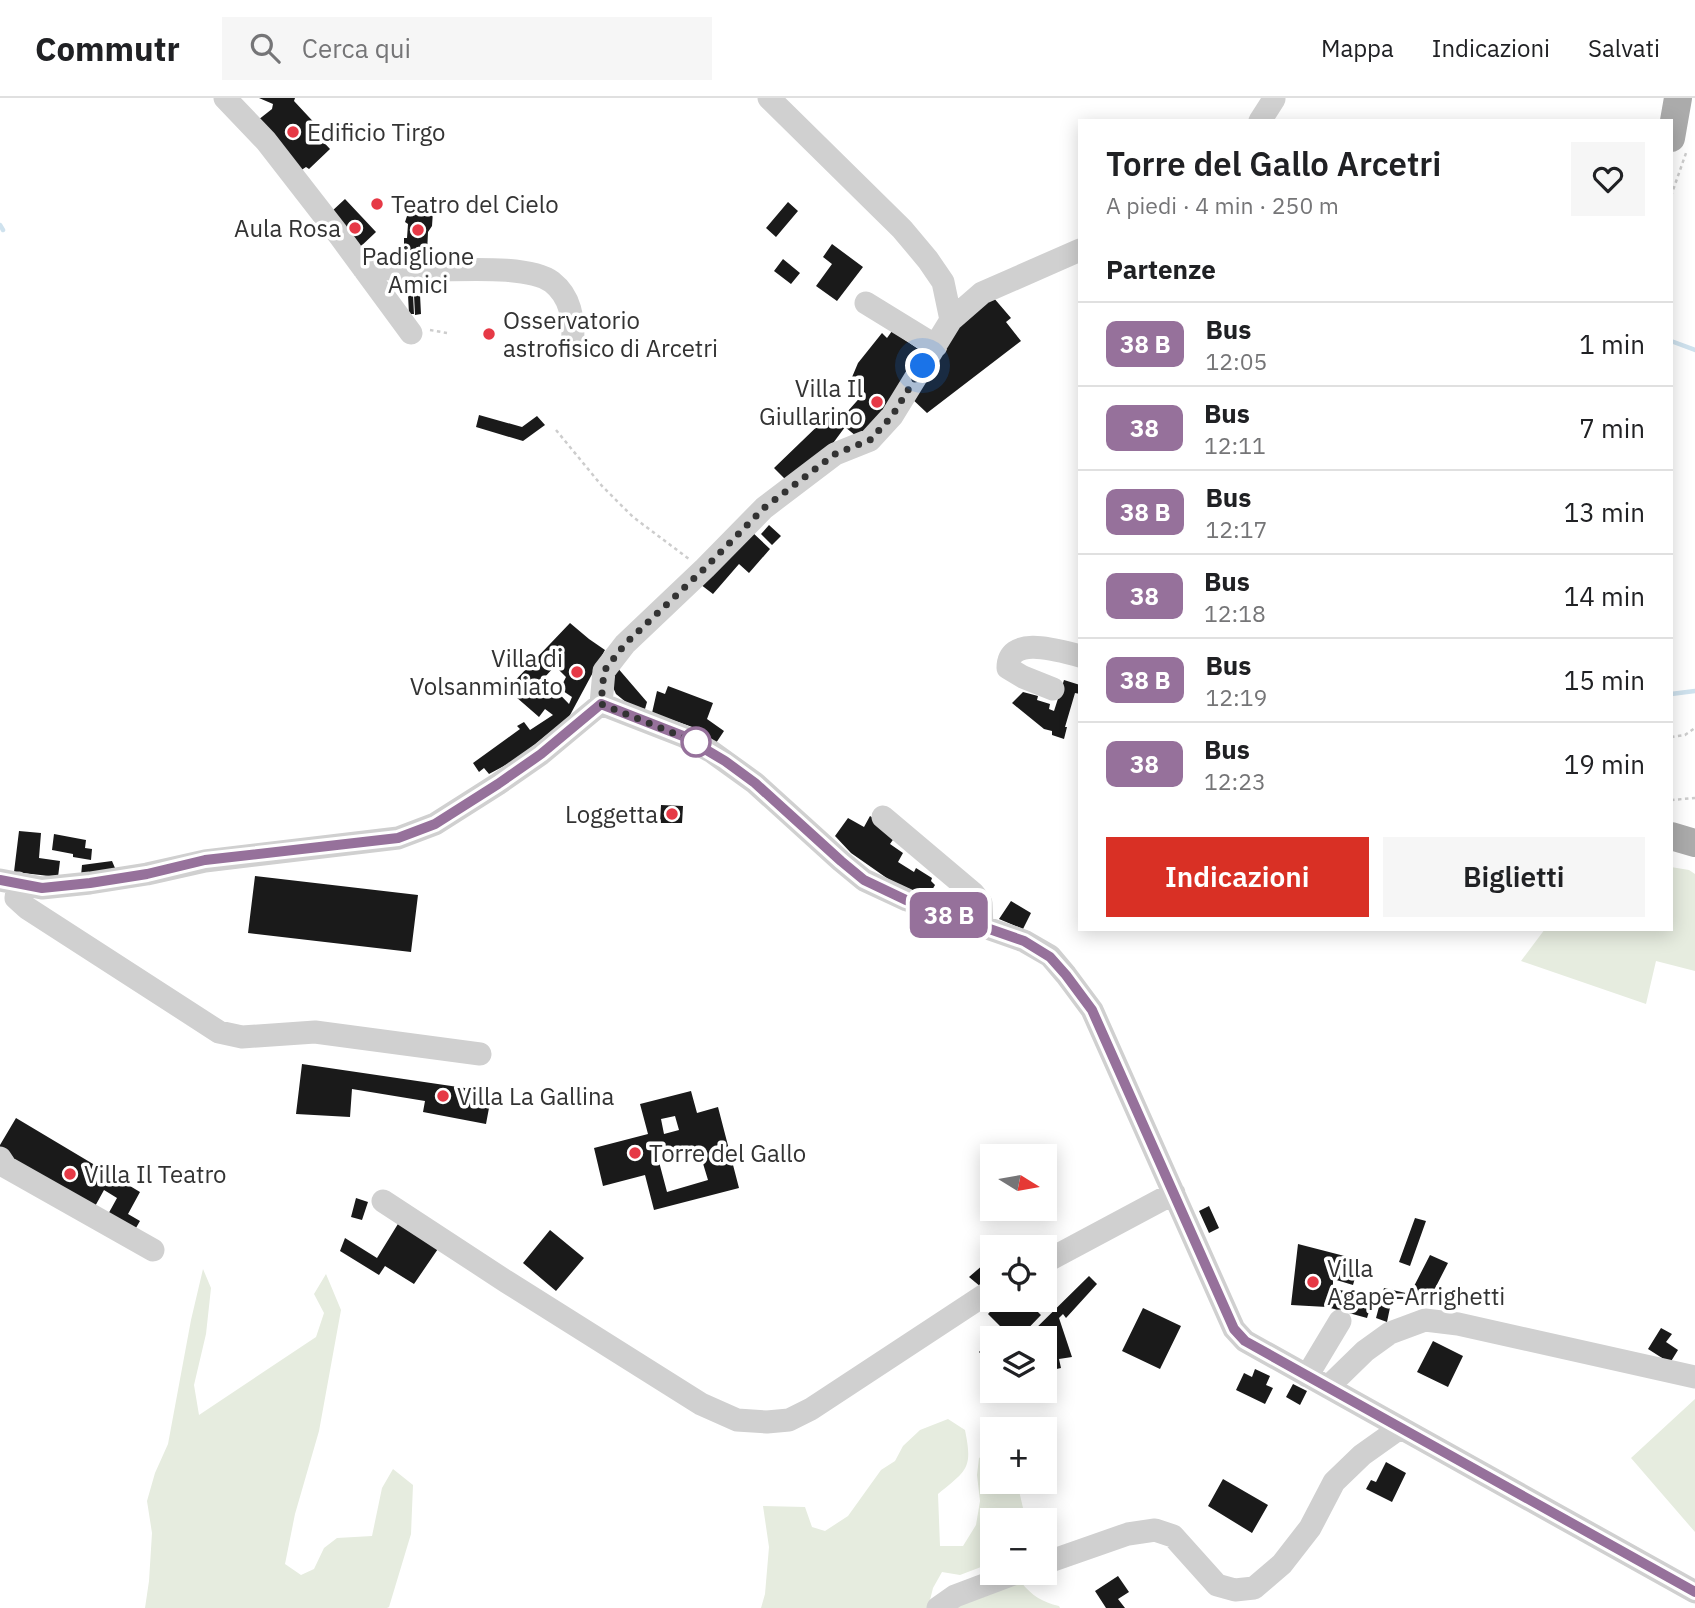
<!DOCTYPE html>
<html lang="it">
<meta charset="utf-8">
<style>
:root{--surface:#fff;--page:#f6f6f6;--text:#202124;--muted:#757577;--line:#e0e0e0;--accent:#d93025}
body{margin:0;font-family:"IBM Plex Sans",sans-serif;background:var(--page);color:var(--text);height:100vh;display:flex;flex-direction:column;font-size:26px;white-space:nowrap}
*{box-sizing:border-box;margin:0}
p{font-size:23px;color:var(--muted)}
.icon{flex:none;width:38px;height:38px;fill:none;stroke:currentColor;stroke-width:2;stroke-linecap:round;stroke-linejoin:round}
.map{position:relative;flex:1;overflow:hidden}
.side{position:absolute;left:1078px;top:21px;width:595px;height:812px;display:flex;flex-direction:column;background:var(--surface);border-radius:0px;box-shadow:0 4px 18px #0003}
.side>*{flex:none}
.badge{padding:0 14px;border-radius:10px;font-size:24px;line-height:46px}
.needle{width:46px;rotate:101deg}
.controls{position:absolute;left:980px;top:1046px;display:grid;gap:14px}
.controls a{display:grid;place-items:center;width:77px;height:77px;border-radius:0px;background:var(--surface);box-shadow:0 4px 18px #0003;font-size:35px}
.you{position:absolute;width:35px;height:35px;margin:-18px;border:5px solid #fff;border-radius:50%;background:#1a73e8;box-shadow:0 0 0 10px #1a73e833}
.map>.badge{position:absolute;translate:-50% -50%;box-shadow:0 0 0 4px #fff}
h2{padding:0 28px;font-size:26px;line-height:63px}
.round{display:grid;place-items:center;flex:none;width:74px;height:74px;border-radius:0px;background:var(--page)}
.head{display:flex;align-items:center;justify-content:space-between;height:119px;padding:0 28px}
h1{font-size:33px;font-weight:600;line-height:52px}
.primary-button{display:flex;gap:14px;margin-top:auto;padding:14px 28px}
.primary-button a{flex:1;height:80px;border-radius:0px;background:var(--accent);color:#fff;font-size:28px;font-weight:600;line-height:80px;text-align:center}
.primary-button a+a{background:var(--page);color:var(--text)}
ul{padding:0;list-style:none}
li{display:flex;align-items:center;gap:21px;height:84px;padding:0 28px;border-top:2px solid var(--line)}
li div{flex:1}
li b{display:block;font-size:26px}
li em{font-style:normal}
li .badge{min-width:77px;font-weight:700;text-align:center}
header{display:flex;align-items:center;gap:42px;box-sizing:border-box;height:98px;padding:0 35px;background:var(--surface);border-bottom:2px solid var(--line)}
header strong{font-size:33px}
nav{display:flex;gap:38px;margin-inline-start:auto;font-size:24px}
.search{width:490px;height:63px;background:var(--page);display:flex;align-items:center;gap:18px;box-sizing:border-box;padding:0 24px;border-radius:0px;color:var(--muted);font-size:26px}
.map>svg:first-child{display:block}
</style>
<header>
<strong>Commutr</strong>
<div class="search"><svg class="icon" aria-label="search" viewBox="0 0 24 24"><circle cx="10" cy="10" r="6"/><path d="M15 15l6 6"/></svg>Cerca qui</div>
<nav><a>Mappa</a><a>Indicazioni</a><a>Salvati</a></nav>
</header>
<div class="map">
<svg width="1695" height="1510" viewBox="0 0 1695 1510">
<rect width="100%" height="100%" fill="#fff"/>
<path fill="#e6ecdf" d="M1671,769L1689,772L1695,776V873L1656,863L1646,906L1521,863L1545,831H1671Z
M203,1171L211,1190L206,1236L194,1287L199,1317L316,1239L324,1215L314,1196L326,1176L341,1212L319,1333L295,1416L285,1466L301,1477L314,1471L324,1450L337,1440L372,1438L382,1390L393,1371L413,1387L411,1436L389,1509L387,1510H145L149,1483L152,1435L147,1403L155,1375L168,1346L191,1222Z
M1695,1301V1434L1631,1360Z
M948,1321L965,1332C973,1371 967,1372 938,1396L940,1448H963L976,1427L980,1403L977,1377L979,1360L992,1353V1384H1017L1026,1423H992V1462L981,1469L960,1477L942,1474L933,1490L928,1510H761L765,1496L769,1449L763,1408L805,1409L812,1429L825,1433L848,1418L881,1372L895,1363L903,1348L920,1332Z
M1021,1484C1032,1498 1042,1504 1059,1508L1060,1510H954Z"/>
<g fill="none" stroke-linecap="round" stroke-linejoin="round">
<path stroke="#cfe2ee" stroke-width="4.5" d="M0,127L3,132
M1671,243L1695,252
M1671,596L1695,593"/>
</g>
<path fill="#1a1a1a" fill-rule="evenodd" d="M259,0H295L294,3L321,32L316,36L330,51L309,71L306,69L300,73L258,22L272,11L273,6Z
M345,101L376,134L358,151L331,114Z
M788,104L798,113L776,139L766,130Z
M411,106L425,112L433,113L432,128L428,134L427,155L404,153V140H407L408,126L405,124Z
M832,146L863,169L837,203L816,188L832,166L823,159Z
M783,161L800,175L791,186L774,173Z
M412,177L414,216H409L407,178Z
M413,177H419L421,216L415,217Z
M993,199L1011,220L1006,224L1021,243L927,315L909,298L947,239Z
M892,233L927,257L861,342L845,329L828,352L788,384L774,370L830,316L834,320L842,314L848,313L864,295L850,284L858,265L882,235L887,240Z
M479,317L522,329L537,318L545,327L523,343L476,329Z
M769,427L781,438L772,447L761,436Z
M751,433L770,451L749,475L739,466L713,496L696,483Z
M570,525L589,541L605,552L569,619L517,661L489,676L484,670L479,674L473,665L520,631L517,628L524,624L530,632L553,617L545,611L539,619L507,591ZM555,568L566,579L560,591L572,599L569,606L544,580Z
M616,568L647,604L645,611L632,609L616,596L611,585Z
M1064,582L1080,587V596L1075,595L1065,629H1067L1064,641L1052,637V633L1044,631L1012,605L1023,594L1038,598L1037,602L1050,606L1049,611L1054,613Z
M668,588L713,605L707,621L724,633L716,645L701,632L652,615L657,593L665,596Z
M661,707L683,708L682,725H660Z
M870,718L897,736L890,746L903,755L898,764L914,774L916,770L932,780L931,783L935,787L928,799L891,783L851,755L835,738L848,720L864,729Z
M19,733L41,735L39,760L60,763L58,779L14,774Z
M54,736L86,742L85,750L92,751L91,762L73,759V756L52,752Z
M112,763L115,770L81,778L82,767Z
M255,778L418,797L411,854L248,835Z
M1011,803L1031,815L1023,831L999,821Z
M302,966L492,994L486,1026L423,1014L425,1003L352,991L350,1019L296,1016Z
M691,993L697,1015L718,1009L739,1090L654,1112L645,1077L603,1088L594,1050L648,1036L640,1006ZM675,1018L679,1032L664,1036L661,1021ZM698,1049L708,1082L667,1094L658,1060Z
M16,1020L140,1094L128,1116L140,1123L133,1135L106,1120L117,1100L104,1092L93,1112L0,1054V1047Z
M356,1100L368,1104L362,1122L351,1119Z
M1209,1108L1219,1130L1209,1135L1199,1113Z
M1415,1120L1426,1123L1410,1168L1399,1164Z
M401,1121L442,1145L414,1186L385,1168L379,1177L340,1153L345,1140L377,1160Z
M550,1132L584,1160L556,1193L523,1165Z
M996,1138L1004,1150L1008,1146L1010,1150H992V1180L981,1189L969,1179L991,1160L983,1149Z
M1298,1146L1360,1162L1353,1187L1333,1181V1190L1373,1201L1367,1220L1327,1209L1291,1207Z
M1430,1157L1448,1165L1426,1208L1392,1200L1387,1224L1376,1220L1384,1190L1410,1196Z
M1089,1178L1097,1186L1066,1220L1063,1216L1059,1220L1072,1259L1059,1261L1061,1270L1048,1273L1046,1268H1045V1241H1025Z
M1001,1202H1026L1041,1217L1018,1241H992V1267L979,1254L1002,1230L988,1216Z
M1143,1210L1181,1228L1160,1271L1122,1253Z
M1661,1230L1672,1236L1666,1244L1678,1252L1670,1265L1648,1251Z
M1433,1243L1463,1258L1448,1289L1417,1274Z
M1255,1271L1270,1278L1266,1287L1273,1290L1265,1306L1236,1292L1244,1275L1252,1279Z
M1293,1286L1307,1293L1300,1307L1286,1299Z
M1386,1364L1406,1375L1392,1404L1366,1391L1371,1382L1376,1384Z
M1223,1381L1268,1407L1252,1435L1208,1408Z
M1118,1478L1129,1494L1118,1501L1125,1510H1106L1095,1493Z"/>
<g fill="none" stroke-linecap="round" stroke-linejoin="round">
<path stroke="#cdcdcd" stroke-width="2.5" stroke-dasharray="3.5 3.5" stroke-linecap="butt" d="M1671,98L1686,55
M430,232L447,235
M556,332L602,388L633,419L689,461
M1671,639L1685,637L1695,630
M1671,702L1695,700"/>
<path stroke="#d0d0d0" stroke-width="23" d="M225,0L266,43L339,137L411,235
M769,0L902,131L928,162L943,184L951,222
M1260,23L1274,1
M363,170C387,171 410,172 434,172C463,172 529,167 552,184C571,199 573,220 573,242
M866,205L936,248
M1053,591L1023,579L1008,570C1008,536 1060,553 1080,558
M601,606L683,638L712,654L755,685L841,763L864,782L907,802L1024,843L1050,858L1066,877L1092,912L1234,1231L1245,1243L1695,1494
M601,606L604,573L625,546L705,470L764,410L835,356L870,342L892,318L951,222L982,195L1080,152
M883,719L973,795L981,805L982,829
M0,782L42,790L90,785L147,776L205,763L398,740L435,726L498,686L541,656L601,606
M18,785L16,800L27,810L219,934L242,939L315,934L480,956
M0,1060L6,1069L153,1152
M383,1103L507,1184L701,1306L737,1322L767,1324L789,1322L811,1311L992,1192
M1045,1164L1174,1095
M1307,1278L1340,1223
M1328,1289L1365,1253L1390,1235L1425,1222L1458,1226L1695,1279
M1045,1465L1128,1436L1155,1432L1173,1438L1217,1487L1235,1492L1254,1490L1282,1466L1310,1430L1334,1384L1362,1357L1400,1330
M938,1510L955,1498L1016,1475"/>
<path stroke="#ababab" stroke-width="28" d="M1671,40L1678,0
M1671,738L1695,745"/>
</g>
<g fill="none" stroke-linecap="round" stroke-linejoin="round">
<defs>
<path id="line" d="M0,782L42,790L90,785L147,776L205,762L398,740L435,726L498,686L541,656L601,606L683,638L725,663L755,685L841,763L864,782L906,802L1024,843L1050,859L1066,877L1092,912L1234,1231L1245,1243L1695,1494"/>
</defs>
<use href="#line" stroke="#fff" stroke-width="16"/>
<use href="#line" stroke="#96719b" stroke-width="10"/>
<path stroke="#333" stroke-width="7" stroke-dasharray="0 12.6" d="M696,644L601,606L604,573L625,546L705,470L764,410L835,356L870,342L892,318L923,268"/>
</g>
<g fill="#e63946" stroke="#fff" stroke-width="2.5">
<circle cx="293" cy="34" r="7"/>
<circle cx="377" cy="106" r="7"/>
<circle cx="355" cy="130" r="7"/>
<circle cx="418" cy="132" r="7"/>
<circle cx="489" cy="236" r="7"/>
<circle cx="877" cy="304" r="7"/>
<circle cx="577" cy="574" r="7"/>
<circle cx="672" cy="716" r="7"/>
<circle cx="443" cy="998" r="7"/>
<circle cx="635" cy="1055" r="7"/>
<circle cx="70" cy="1076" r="7"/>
<circle cx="1313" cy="1184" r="7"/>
</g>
<circle fill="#fff" stroke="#96719b" stroke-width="3.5" cx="696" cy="644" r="14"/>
<g text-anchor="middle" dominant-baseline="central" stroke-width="7" stroke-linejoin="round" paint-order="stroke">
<g font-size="24" fill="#333" stroke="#fff" text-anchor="start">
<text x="307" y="34">Edificio Tirgo</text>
<text x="391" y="106">Teatro del Cielo</text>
<text x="341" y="130" text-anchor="end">Aula Rosa</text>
<text x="418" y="158" text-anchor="middle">Padiglione<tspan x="418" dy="28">Amici</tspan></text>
<text x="503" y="222">Osservatorio<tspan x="503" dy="28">astrofisico di Arcetri</tspan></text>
<text x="863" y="290" text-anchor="end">Villa Il<tspan x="863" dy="28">Giullarino</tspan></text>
<text x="563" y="560" text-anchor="end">Villa di<tspan x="563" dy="28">Volsanminiato</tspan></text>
<text x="658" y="716" text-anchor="end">Loggetta</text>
<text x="457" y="998">Villa La Gallina</text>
<text x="649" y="1055">Torre del Gallo</text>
<text x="84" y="1076">Villa Il Teatro</text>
<text x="1327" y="1170">Villa<tspan x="1327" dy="28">Agape-Arrighetti</tspan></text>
</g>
</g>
</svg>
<div class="controls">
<a><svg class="needle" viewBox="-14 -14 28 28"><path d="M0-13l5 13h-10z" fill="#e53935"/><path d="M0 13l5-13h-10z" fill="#757577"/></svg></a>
<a><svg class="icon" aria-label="locate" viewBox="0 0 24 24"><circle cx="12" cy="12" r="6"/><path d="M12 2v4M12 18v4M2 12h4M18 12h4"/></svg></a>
<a><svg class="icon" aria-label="layers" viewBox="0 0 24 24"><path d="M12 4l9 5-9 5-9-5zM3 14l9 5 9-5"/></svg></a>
<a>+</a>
<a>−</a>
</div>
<div class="you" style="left:923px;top:268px"></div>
<b class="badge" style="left:949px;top:817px;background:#96719b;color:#fff">38 B</b>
<section class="side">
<div class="head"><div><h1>Torre del Gallo Arcetri</h1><p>A piedi · 4 min · 250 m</p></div><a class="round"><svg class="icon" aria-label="heart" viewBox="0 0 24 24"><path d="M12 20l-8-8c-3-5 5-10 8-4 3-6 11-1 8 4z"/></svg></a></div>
<h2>Partenze</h2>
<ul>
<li><span class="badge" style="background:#96719b;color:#fff">38 B</span><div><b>Bus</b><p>12:05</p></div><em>1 min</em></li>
<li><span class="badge" style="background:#96719b;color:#fff">38</span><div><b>Bus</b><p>12:11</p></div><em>7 min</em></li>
<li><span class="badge" style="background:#96719b;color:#fff">38 B</span><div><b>Bus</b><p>12:17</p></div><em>13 min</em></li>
<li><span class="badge" style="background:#96719b;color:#fff">38</span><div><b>Bus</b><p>12:18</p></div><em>14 min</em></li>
<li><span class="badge" style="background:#96719b;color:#fff">38 B</span><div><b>Bus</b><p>12:19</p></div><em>15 min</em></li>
<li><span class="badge" style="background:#96719b;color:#fff">38</span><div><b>Bus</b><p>12:23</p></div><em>19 min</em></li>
</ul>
<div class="primary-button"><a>Indicazioni</a><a>Biglietti</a></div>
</section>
</div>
